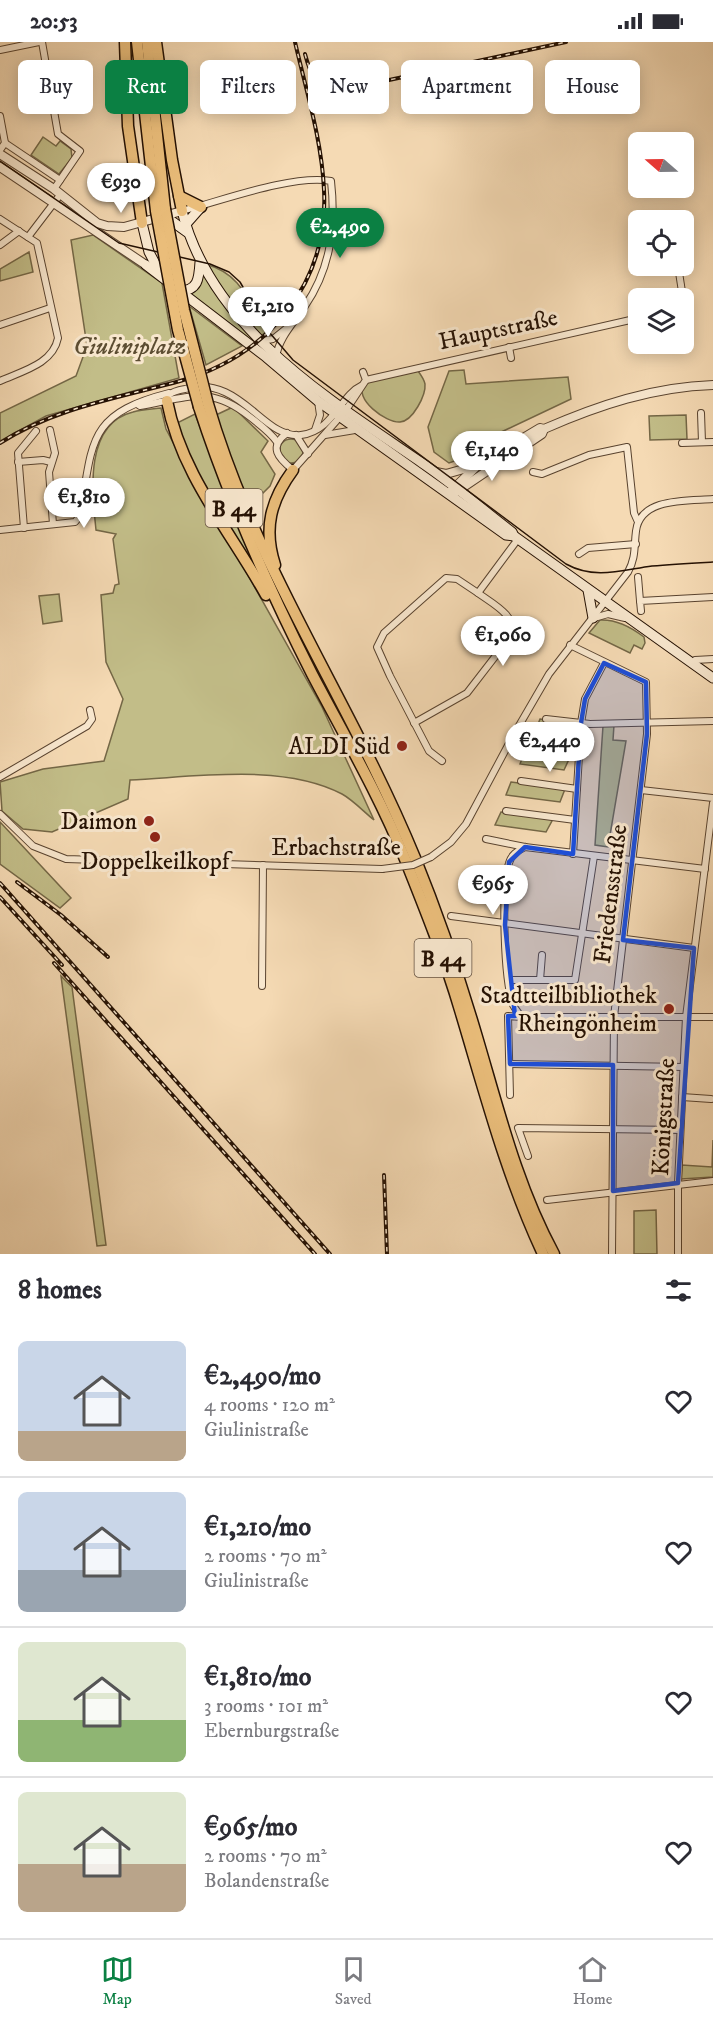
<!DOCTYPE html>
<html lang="en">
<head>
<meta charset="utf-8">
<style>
  body { margin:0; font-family:"IM FELL DW Pica",serif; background:#f2f2f3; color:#2b2b33; height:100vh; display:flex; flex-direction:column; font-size:22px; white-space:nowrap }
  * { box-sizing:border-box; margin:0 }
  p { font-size:20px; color:#7c7c81 }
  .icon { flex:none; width:33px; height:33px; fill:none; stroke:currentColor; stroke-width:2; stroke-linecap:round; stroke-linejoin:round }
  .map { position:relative; height:1212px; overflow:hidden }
  .sheet { display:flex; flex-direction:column; background:#fff; flex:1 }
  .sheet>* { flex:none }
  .guide { position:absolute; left:18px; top:18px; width:678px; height:54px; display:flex; gap:12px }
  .needle { width:39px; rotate:290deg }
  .tools { position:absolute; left:628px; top:90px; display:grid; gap:12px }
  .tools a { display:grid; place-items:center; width:66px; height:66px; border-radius:9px; background:#fff; box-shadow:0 3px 15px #0003; font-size:30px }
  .price { position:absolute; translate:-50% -51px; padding:0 14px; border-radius:21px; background:#fff; color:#222; font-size:20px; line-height:39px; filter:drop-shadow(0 2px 3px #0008) }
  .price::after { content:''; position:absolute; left:50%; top:36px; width:18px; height:14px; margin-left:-9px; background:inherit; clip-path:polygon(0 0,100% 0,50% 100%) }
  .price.active { background:#0b8043; color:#fff }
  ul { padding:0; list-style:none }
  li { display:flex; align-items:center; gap:18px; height:150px; padding:0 18px }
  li+li { border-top:2px solid #e1e1e2 }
  li span { display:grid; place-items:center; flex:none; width:168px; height:120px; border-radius:9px; color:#555 }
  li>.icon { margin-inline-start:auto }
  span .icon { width:72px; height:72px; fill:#fffc; stroke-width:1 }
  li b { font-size:26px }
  h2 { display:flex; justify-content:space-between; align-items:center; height:72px; padding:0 18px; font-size:26px }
  .tag { padding:0 21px; border-radius:9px; background:#fff; box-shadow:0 3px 15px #0003; font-size:21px; line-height:54px }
  .tag.active { background:#0b8043; color:#fff }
  .status { display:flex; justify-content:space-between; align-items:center; height:42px; padding:0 30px; background:#fff; direction:ltr }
  .status svg { height:16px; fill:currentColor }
  .tabs { display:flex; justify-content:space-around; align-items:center; height:84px; border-top:2px solid #e1e1e2; background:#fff; font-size:16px; color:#7c7c81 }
  .tabs a { display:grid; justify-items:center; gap:3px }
  .tabs .active { color:#0b8043 }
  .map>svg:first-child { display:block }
  .green { fill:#c2bd88; stroke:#746746; stroke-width:1.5 }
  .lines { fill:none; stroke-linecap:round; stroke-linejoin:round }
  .minor-casing { stroke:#59432f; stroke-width:8 }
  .tertiary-casing { stroke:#59432f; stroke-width:10 }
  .secondary-casing { stroke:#251103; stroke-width:11 }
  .trunk-casing { stroke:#251103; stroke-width:13 }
  .minor { stroke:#f8e7ce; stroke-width:6 }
  .tertiary { stroke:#f8e7ce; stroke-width:8 }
  .secondary { stroke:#f8e7ce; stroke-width:9 }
  .trunk { stroke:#eabd7a; stroke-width:10 }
  .tram { stroke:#251103; stroke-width:1.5 }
  .rail-casing { stroke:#251103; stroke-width:4 }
  .rail { stroke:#f8e7ce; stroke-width:1.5; stroke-dasharray:4.5; stroke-linecap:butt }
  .minor-bridge-casing { stroke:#59432f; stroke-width:8; stroke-linecap:butt }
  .trunk-bridge-casing { stroke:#251103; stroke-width:13; stroke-linecap:butt }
  .minor-bridge { stroke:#f8e7ce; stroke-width:6 }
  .trunk-bridge { stroke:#eabd7a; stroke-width:10 }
  .marked { fill:#1d4ed8; fill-opacity:0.2; stroke:#1d4ed8; stroke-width:4.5; stroke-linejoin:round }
  .poi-dot { fill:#8f2418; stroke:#f8e7ce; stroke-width:2 }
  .labels { text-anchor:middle; stroke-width:6; stroke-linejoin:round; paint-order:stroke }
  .shield { fill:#f8e7ce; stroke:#645140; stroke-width:1.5 }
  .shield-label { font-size:22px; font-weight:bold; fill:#251103 }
  .street-label { font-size:24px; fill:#251103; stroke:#f8e7ce }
  .park-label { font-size:24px; font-style:italic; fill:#5c4d32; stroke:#f8e7ce }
  .poi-label { font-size:24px; fill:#251103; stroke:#f8e7ce; text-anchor:end }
</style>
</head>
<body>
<div class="status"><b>20:53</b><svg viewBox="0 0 49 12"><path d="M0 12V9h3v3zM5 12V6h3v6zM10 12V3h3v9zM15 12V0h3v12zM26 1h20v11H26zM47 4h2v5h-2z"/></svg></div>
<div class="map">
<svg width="713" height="1212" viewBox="0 0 713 1212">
  <rect width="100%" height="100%" fill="#f5dab4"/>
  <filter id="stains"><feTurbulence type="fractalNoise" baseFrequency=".00333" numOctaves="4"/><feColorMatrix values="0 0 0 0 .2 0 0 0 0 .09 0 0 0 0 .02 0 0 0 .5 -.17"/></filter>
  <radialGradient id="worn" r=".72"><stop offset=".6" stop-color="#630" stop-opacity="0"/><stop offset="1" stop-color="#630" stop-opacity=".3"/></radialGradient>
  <g class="green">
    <polygon points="43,95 56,104 60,99 71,107 72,116 59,132 31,113"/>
    <polygon points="93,193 162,241 179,336 46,374 0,399 0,371 76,334 87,304 71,198"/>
    <polygon points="29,210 33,230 0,239 0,227"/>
    <path d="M205,222C243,232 248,260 266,290L261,294L235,266Z"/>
    <polygon points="203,232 258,298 254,301 188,252"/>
    <polygon points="189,264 242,304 206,323"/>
    <polygon points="464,328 466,342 568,335 571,357 497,392 469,414 449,421 434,410 428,385 449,329"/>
    <path d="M418,329C421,333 424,337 425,342C426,353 413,379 400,380C386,381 353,357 364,341Z"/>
    <polygon points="233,365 268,399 261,410 275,432 270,444 251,463 232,423 216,373"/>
    <path d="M161,366L166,387L215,480L235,510L322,665L374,778C364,770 353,758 342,752C283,721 195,735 130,738L128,757L52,790L23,787L2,769L0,740L43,727L104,719L123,657L106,620L101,553L113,551L115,543L119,542L113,497L116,492L96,488C92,450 84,382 133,370C142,367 152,367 161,366Z"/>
    <polygon points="195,372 253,519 251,520 198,433 175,382"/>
    <polygon points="686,373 687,397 650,398 649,374"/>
    <circle cx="291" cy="409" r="12"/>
    <polygon points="59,552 62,579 43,582 39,554"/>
    <path d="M600,578C617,577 631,585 644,595L645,601L642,607L634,603L630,611L589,591Z"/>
    <polygon points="540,677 573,682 567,695 535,690"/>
    <polygon points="614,683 613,698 626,699 608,805 595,803 603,684"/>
    <polygon points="525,709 570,715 564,728 520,722"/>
    <polygon points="511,740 565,747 560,760 506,753"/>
    <polygon points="501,770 553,777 546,790 495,783"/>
    <polygon points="0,780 71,856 60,866 0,822"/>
    <polygon points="61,934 72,945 106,1203 97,1204"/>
    <polygon points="713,1098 713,1135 681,1137 682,1123 712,1125"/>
    <polygon points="656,1168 657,1212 634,1212 634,1169"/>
  </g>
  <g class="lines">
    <g class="minor-casing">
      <g id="minor">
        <polyline points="42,0 58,92 80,109 54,147"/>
        <polyline points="0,8 39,0"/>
        <polyline points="0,74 5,101 0,108"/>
        <polyline points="5,101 60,138"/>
        <path d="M182,169C221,159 293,132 331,139C336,184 331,226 305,264C294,281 279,295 276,315"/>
        <path d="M0,177L37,201L58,296C53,322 22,329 0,339"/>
        <polyline points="684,191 685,190"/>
        <polyline points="28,195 60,153"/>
        <polyline points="0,203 19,189"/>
        <polyline points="678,224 683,256"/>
        <polyline points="0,283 50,266"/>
        <polyline points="262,299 273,297 288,285"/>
        <polyline points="509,305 511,316"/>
        <polyline points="366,338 639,276"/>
        <path d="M169,353C173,349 179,348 185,347C241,332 263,398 301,393C333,389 341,353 361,344"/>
        <path d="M137,362L140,364C186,356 210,342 250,375C260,383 270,390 277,400"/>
        <polyline points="701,371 702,400"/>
        <polyline points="50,388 55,411 49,430 53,482"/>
        <polyline points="315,388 320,373 318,359"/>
        <path d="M287,391C268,405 278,416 293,428L346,368L366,338L363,330"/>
        <polyline points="296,393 308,412"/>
        <polyline points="325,393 355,388"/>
        <polyline points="682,401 713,400"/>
        <polyline points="18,420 43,418 51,420"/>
        <polyline points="533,430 542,432 589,413 627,405 634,471 638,480"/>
        <polyline points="24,486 18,411 36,389"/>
        <path d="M0,488L75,480L80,474C93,399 87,372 169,351"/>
        <polyline points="579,512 588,506 636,502"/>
        <polyline points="638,535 640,559"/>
        <polyline points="641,569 640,559 713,555"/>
        <polyline points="594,576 608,572 625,576"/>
        <polyline points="570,603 646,640 647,692 614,975 612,1212"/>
        <polyline points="692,621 695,618 713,617"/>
        <polyline points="546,677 590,682 713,679"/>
        <path d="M414,681L467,651L511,594C518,574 493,562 478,551"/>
        <polyline points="532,709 578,714"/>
        <polyline points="442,719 429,709 390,634 377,605 384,591 446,536 457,537 478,551 518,497"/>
        <polyline points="0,735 87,684 92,677 90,668"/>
        <polyline points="521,739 577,747"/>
        <polyline points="641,748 713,756"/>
        <polyline points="506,769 575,778"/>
        <polyline points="0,772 33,804 66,817 382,827"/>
        <polyline points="486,797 525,805 705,827"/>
        <polyline points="573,812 581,681 585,657 604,621"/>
        <path d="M431,815L451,800L466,782L513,694L549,632L628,530C636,516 634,504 636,489C640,455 688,459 713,457"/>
        <polyline points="451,874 694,906"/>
        <polyline points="510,938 575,938 594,814"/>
        <polyline points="540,938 542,913"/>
        <polyline points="262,944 263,823"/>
        <polyline points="521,975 713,975"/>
        <polyline points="510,1022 684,1025"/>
        <path d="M510,1053L508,974L521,975C519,971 515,967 513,963C504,936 501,849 509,821C511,813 517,809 525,805"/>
        <polyline points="682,1055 711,1057"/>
        <polyline points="528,1114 518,1086 680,1088"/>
        <polyline points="547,1158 713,1139"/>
        <polyline points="678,1212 678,1141 686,975 713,761"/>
      </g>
    </g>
    <g class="tertiary-casing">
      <g id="tertiary">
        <polyline points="0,112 54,147 97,181 107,184 124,185 182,169"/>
        <polyline points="0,125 146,223"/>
        <polyline points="436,430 446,432 478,423"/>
        <path d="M451,449L478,423L540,386L544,387C599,363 653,345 713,343"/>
        <polyline points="456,450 542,392 544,387"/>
      </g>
    </g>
    <g class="secondary-casing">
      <g id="secondary">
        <path d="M182,169C212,287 327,356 422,421C453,442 482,467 512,490L514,494L713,636"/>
        <polyline points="166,175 187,190"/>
        <polyline points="142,181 149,210 159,229"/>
        <polyline points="186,182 201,165"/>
        <polyline points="146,223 266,315 318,359 506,493 514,494"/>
        <path d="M179,249C198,249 199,237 200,220"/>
        <polyline points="588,548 593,576"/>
      </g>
    </g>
    <g class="trunk-casing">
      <g id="trunk">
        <polyline points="125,0 128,84 142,181"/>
        <polyline points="137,0 156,169"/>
        <polyline points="147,0 165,167"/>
        <polyline points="156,0 172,118 182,169"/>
        <polyline points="179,154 201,165"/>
        <path d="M167,359C181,432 230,489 266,553"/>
        <path d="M208,362C256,527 351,660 415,816C439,875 459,934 477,995C499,1069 517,1144 554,1212"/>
        <path d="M199,365C229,458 268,545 312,632C344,693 379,753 405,817C425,867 445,917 460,968C485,1051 506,1133 543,1212"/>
        <path d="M275,523C263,486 271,458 293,428"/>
      </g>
    </g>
    <use href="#minor" class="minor"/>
    <use href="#tertiary" class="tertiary"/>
    <use href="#secondary" class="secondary"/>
    <use href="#trunk" class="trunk"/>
    <path class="tram" d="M0,119L119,201L210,222L229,230L240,240L269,290L293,318L566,522C595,538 622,528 652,524C672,522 693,521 713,520"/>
    <g class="rail-casing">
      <g id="rail">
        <path d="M305,12C310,31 316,47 338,49L566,0"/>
        <path d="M0,401C55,366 117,356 180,339C268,314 329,242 324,148C322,99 306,48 295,0"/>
        <polyline points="17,840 61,873 108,915"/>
        <polyline points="0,841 330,1212"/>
        <polyline points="0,855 62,923"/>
        <polyline points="54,921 315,1212"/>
        <polyline points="384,1133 387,1212"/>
      </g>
    </g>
    <use href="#rail" class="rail"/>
    <g class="minor-bridge-casing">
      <polyline id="minor-bridge" points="382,827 413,823 431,815"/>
    </g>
    <g class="trunk-bridge-casing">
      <g id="trunk-bridge">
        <polyline points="165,167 184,268 208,362"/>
        <polyline points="156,169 178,288 199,365"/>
      </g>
    </g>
    <use href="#minor-bridge" class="minor-bridge"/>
    <use href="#trunk-bridge" class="trunk-bridge"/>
  </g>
  <path class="marked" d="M604,621L646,640L647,692L623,898L694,906L678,1141L613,1149V1023L510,1022L508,974H515L505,883L509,820L525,805L573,812L581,681L585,657Z"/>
  <g class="poi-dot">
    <circle cx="402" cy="704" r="6"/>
    <circle cx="149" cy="779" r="6"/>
    <circle cx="155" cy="795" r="6"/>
    <circle cx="669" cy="967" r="6"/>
  </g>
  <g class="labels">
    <g class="shield">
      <rect x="205.5" y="447" width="57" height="38" rx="4.5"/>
      <rect x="414.5" y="897" width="57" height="38" rx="4.5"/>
    </g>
    <g class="shield-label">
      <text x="234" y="474">B 44</text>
      <text x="443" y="924">B 44</text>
    </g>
    <g class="street-label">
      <text transform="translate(498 287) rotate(-12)" y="8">Hauptstraße</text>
      <text x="336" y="813">Erbachstraße</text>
      <text transform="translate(610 852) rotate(-83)" y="8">Friedensstraße</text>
      <text transform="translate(663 1075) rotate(-87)" y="8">Königstraße</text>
    </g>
    <g class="park-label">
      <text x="130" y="312">Giuliniplatz</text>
    </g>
    <g class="poi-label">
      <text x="390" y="712">ALDI Süd</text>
      <text x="137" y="787">Daimon</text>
      <text x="155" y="827" text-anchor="middle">Doppelkeilkopf</text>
      <text x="657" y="961">Stadtteilbibliothek<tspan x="657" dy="28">Rheingönheim</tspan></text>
    </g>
  </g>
  <rect width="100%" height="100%" filter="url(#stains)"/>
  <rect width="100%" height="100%" fill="url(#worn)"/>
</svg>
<div class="tools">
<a><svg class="needle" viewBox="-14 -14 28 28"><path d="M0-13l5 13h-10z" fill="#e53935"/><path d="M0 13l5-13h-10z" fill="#7c7c81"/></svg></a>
<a><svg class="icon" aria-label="locate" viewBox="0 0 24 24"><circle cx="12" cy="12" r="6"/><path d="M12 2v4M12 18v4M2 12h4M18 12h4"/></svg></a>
<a><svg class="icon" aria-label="layers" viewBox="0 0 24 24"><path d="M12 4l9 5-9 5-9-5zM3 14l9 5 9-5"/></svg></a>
</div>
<b class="price" style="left:121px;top:172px">€930</b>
<b class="price active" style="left:340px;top:217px">€2,490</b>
<b class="price" style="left:268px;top:296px">€1,210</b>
<b class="price" style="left:492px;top:440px">€1,140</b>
<b class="price" style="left:84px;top:487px">€1,810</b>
<b class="price" style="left:503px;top:625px">€1,060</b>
<b class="price" style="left:550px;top:731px">€2,440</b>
<b class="price" style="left:493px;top:874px">€965</b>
<div class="guide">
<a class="tag">Buy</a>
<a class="tag active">Rent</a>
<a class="tag">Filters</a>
<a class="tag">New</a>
<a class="tag">Apartment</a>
<a class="tag">House</a>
</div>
</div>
<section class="sheet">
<h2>8 homes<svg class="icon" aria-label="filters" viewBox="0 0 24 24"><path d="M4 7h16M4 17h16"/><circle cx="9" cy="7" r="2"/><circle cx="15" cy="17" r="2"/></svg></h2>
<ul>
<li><span style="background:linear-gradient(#c9d6e8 75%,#b9a48a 0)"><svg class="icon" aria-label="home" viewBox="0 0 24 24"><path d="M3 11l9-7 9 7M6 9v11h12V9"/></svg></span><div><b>€2,490/mo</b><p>4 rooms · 120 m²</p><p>Giulinistraße</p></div><svg class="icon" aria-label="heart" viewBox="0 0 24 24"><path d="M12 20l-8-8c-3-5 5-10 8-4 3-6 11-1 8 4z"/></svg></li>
<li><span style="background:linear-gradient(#c9d6e8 65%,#9aa5b1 0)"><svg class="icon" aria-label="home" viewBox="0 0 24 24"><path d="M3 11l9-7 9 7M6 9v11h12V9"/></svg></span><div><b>€1,210/mo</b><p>2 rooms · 70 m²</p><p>Giulinistraße</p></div><svg class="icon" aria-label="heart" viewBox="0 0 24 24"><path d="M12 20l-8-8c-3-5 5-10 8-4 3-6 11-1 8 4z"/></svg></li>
<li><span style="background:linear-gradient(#dfe7d0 65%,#8fb573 0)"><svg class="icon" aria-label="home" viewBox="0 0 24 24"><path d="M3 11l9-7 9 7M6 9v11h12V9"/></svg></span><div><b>€1,810/mo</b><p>3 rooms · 101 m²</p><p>Ebernburgstraße</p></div><svg class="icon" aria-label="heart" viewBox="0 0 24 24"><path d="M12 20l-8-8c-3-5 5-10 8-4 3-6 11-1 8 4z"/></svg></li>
<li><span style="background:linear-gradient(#dfe7d0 60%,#b9a48a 0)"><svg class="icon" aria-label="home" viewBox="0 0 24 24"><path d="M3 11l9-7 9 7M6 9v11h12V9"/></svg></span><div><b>€965/mo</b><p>2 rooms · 70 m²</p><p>Bolandenstraße</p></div><svg class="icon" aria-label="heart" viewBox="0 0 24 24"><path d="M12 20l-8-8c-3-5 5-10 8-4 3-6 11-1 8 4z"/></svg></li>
</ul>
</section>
<nav class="tabs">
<a class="active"><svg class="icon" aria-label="map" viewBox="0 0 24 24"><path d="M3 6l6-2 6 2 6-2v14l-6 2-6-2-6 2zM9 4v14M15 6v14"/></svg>Map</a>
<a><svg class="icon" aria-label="saved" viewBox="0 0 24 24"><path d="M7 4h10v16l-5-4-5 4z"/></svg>Saved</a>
<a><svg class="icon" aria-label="home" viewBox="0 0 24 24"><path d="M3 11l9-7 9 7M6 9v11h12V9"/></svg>Home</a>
</nav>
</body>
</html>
